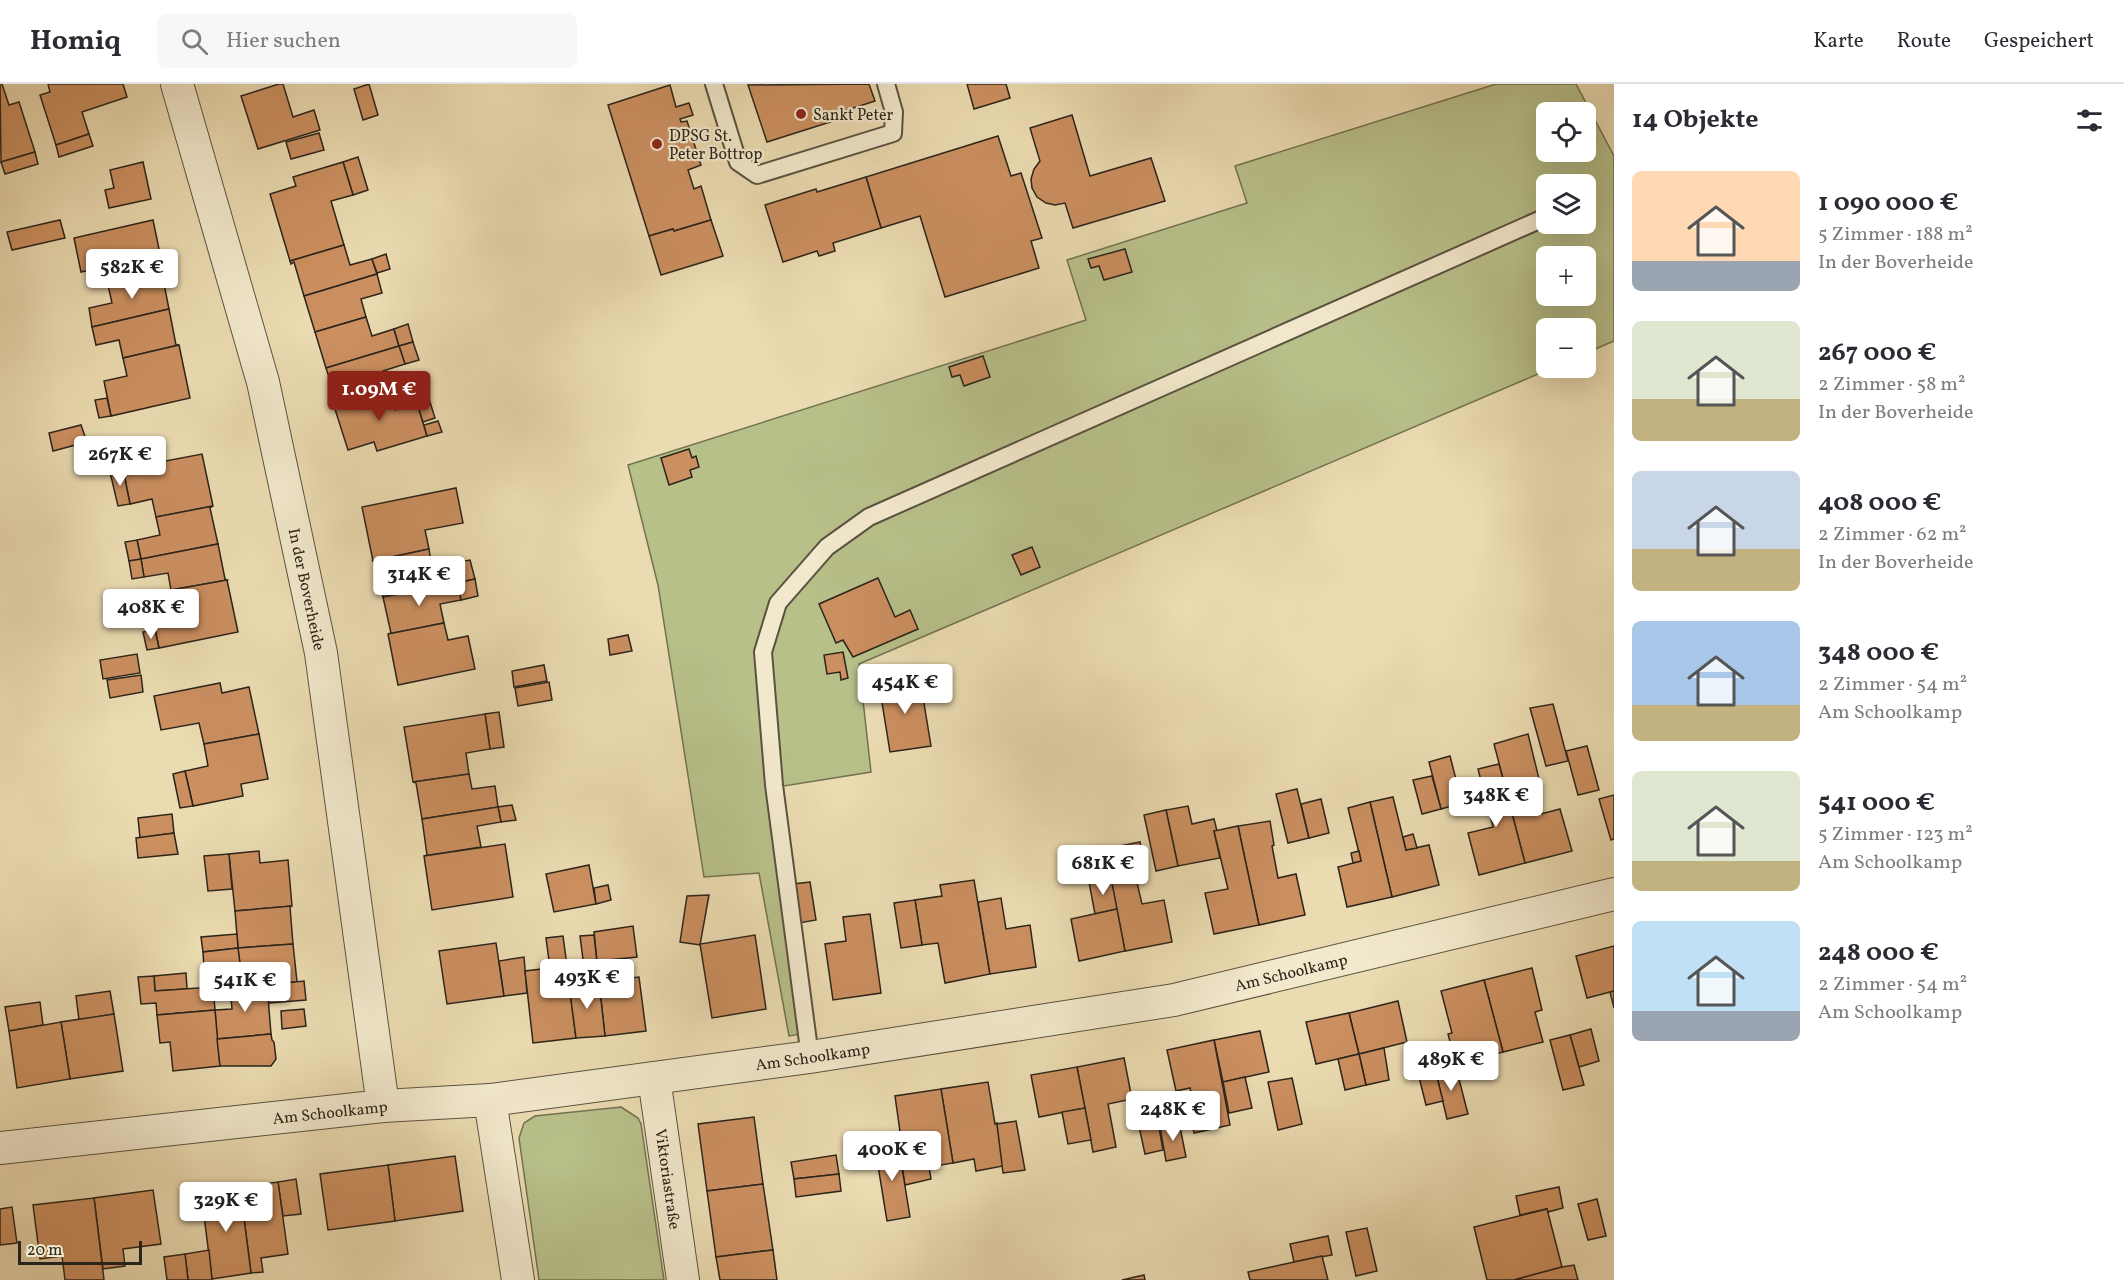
<!DOCTYPE html>
<html lang="de">
<head>
<meta charset="utf-8">
<style>
  body { margin:0; font-family:Vollkorn,serif; background:#f7f7f7; color:#2b2b33; height:100vh; display:flex; flex-direction:column; font-size:22px; white-space:nowrap }
  * { box-sizing:border-box; margin:0 }
  p { font-size:20px; color:#7c7c81 }
  .icon { flex:none; width:33px; height:33px; fill:none; stroke:currentColor; stroke-width:2; stroke-linecap:round; stroke-linejoin:round }
  .map { position:relative; flex:1; overflow:hidden }
  .drawer { display:flex; flex-direction:column; background:#fff; width:510px }
  .drawer>* { flex:none }
  .fabs { position:absolute; left:1536px; top:18px; display:grid; gap:12px }
  .fabs a { display:grid; place-items:center; width:60px; height:60px; border-radius:9px; background:#fff; box-shadow:0 6px 24px #0002; font-size:30px }
  .scale { position:absolute; left:18px; bottom:15px; width:124px; box-sizing:border-box; padding-left:6px; border:3px solid #2b241a; border-top:0; font-size:16px; line-height:21px; white-space:nowrap; color:#2b241a; -webkit-text-stroke:4px #f2e8cc; paint-order:stroke }
  .price { position:absolute; translate:-50% -51px; padding:0 14px; border-radius:6px; background:#fff; color:#222; font-size:20px; line-height:39px; filter:drop-shadow(0 2px 3px #0008) }
  .price::after { content:''; position:absolute; left:50%; top:36px; width:18px; height:14px; margin-left:-9px; background:inherit; clip-path:polygon(0 0,100% 0,50% 100%) }
  .price.current { background:#8f2418; color:#fff }
  ul { padding:0; list-style:none }
  li { display:flex; align-items:center; gap:18px; height:150px; padding:0 18px }
  li span { display:grid; place-items:center; flex:none; width:168px; height:120px; border-radius:9px; color:#555 }
  li>.icon { margin-inline-start:auto }
  span .icon { width:72px; height:72px; fill:#fffc; stroke-width:1 }
  li b { font-size:26px }
  h2 { display:flex; justify-content:space-between; align-items:center; height:72px; padding:0 18px; font-size:26px }
  header { display:flex; align-items:center; gap:36px; box-sizing:border-box; height:84px; padding:0 30px; background:#fff; border-bottom:2px solid #e1e1e2 }
  header strong { font-size:28px }
  nav { display:flex; gap:33px; margin-inline-start:auto; font-size:21px }
  .search { width:420px; height:54px; background:#f7f7f7; display:flex; align-items:center; gap:15px; box-sizing:border-box; padding:0 21px; border-radius:9px; color:#7c7c81; font-size:22px }
  main { display:flex; flex:1; min-height:0 }
  .map>svg:first-child { display:block }
  .green { fill:#b8c08a; stroke:#727252; stroke-width:1.5; fill-rule:evenodd }
  .building { fill:#cb8f60; stroke:#2b241a; stroke-width:1.5 }
  .lines { fill:none; stroke-linecap:round; stroke-linejoin:round }
  .service-casing { stroke:#5b5240; stroke-width:20 }
  .minor-casing { stroke:#5b5240; stroke-width:34 }
  .service { stroke:#f2e8cc; stroke-width:16 }
  .minor { stroke:#f2e8cc; stroke-width:32 }
  .poi-dot { fill:#8f2418; stroke:#f2e8cc; stroke-width:2 }
  .labels { text-anchor:middle; stroke-width:4.5; stroke-linejoin:round; paint-order:stroke }
  .poi-label { font-size:16px; fill:#2b241a; stroke:#f2e8cc; text-anchor:start }
  .street-label { font-size:16px; fill:#2b241a; stroke:#f2e8cc }
</style>
</head>
<body>
<header>
<strong>Homiq</strong>
<div class="search"><svg class="icon" aria-label="search" viewBox="0 0 24 24"><circle cx="10" cy="10" r="6"/><path d="M15 15l6 6"/></svg>Hier suchen</div>
<nav><a>Karte</a><a>Route</a><a>Gespeichert</a></nav>
</header>
<main>
<div class="map">
<svg width="1614" height="1196" viewBox="0 0 1614 1196">
  <rect width="100%" height="100%" fill="#ebdbb1"/>
  <filter id="stains"><feTurbulence type="fractalNoise" baseFrequency=".00333" numOctaves="4"/><feColorMatrix values="0 0 0 0 .2 0 0 0 0 .09 0 0 0 0 .02 0 0 0 .5 -.17"/></filter>
  <radialGradient id="worn" r=".72"><stop offset=".6" stop-color="#630" stop-opacity="0"/><stop offset="1" stop-color="#630" stop-opacity=".3"/></radialGradient>
  <g class="green">
    <path d="M1496,0H1576L1614,72V257L1586,269V244H1546V284H1552L859,580L871,688L777,703L814,948L789,952L759,789L704,793L658,501L628,381L1086,236L1067,176L1247,119L1235,82ZM1546,28H1586V68H1546ZM1546,100H1586V140H1546ZM1546,172H1586V212H1546Z"/>
    <polygon points="621,1023 638,1034 641,1040 664,1196 539,1196 519,1054 524,1039 535,1032"/>
  </g>
  <g class="building">
    <polygon points="0,0 2,0 9,21 19,18 35,68 1,78"/>
    <polygon points="48,0 123,0 127,13 82,28 89,50 56,61 40,11 50,8"/>
    <polygon points="279,0 283,0 293,33 314,26 320,46 258,65 241,12"/>
    <polygon points="369,0 378,31 363,36 354,5"/>
    <polygon points="869,0 875,17 844,27 846,33 767,58 748,1"/>
    <polygon points="967,0 1006,0 1010,14 974,25"/>
    <polygon points="670,1 676,23 689,19 693,31 680,35 681,38 687,37 701,81 688,86 694,105 701,102 711,136 674,147 673,145 649,152 608,21"/>
    <polygon points="1072,31 1090,92 1151,74 1165,117 1073,144 1065,119 1055,121 1046,119 1037,113 1032,104 1031,95 1034,85 1040,77 1030,44"/>
    <polygon points="319,49 324,66 291,75 286,58"/>
    <polygon points="89,50 93,62 59,73 56,61"/>
    <polygon points="998,52 1011,92 1021,89 1042,154 1031,157 1039,184 945,213 920,132 881,144 866,93"/>
    <polygon points="35,68 38,80 5,90 1,78"/>
    <polygon points="358,73 368,106 353,111 343,78"/>
    <polygon points="143,78 151,115 109,124 105,106 114,104 110,86"/>
    <polygon points="343,78 353,111 331,117 344,161 290,177 270,110 296,102 293,93"/>
    <polygon points="866,93 881,144 833,159 835,167 819,172 817,167 783,178 765,121 816,105 817,108"/>
    <polygon points="60,136 65,154 12,166 7,148"/>
    <polygon points="153,136 164,189 108,201 103,183 81,188 74,154"/>
    <polygon points="711,136 723,172 661,191 649,152 673,145 674,147"/>
    <polygon points="344,161 350,181 372,175 377,190 304,212 294,178 291,180 290,177"/>
    <polygon points="1125,165 1132,188 1104,196 1099,182 1091,184 1088,175"/>
    <polygon points="386,170 390,185 377,189 372,175"/>
    <polygon points="164,189 162,190 169,225 92,243 89,224 112,219 108,201"/>
    <polygon points="377,190 382,209 361,215 366,233 315,248 304,212"/>
    <polygon points="169,225 176,261 179,261 123,274 119,256 96,261 92,243"/>
    <polygon points="366,233 372,252 394,245 399,262 326,284 315,248"/>
    <polygon points="408,240 413,258 399,262 394,245"/>
    <polygon points="413,258 419,276 405,280 399,262"/>
    <polygon points="179,261 190,314 111,332 104,297 127,292 123,274"/>
    <polygon points="399,262 405,280 383,287 389,305 334,322 333,320 337,318 326,284"/>
    <polygon points="983,272 990,293 964,302 960,291 952,293 949,283"/>
    <polygon points="389,305 395,326 417,319 427,352 377,367 374,358 348,366 334,322"/>
    <polygon points="107,314 111,332 99,334 95,316"/>
    <polygon points="429,315 435,334 423,338 417,319"/>
    <polygon points="438,337 442,348 427,352 424,341"/>
    <polygon points="81,341 87,358 53,367 49,349"/>
    <polygon points="689,365 692,374 696,372 699,383 690,386 692,393 669,401 661,374"/>
    <polygon points="202,370 213,422 156,433 152,415 130,420 123,385"/>
    <polygon points="123,385 130,420 118,422 110,388"/>
    <polygon points="456,404 463,439 425,446 429,465 373,477 362,423"/>
    <polygon points="213,422 210,424 218,460 141,475 137,456 160,451 156,433"/>
    <polygon points="137,456 141,475 129,477 125,458"/>
    <polygon points="218,460 225,495 227,496 171,506 168,489 144,493 141,475"/>
    <polygon points="1032,463 1040,483 1021,491 1012,471"/>
    <polygon points="429,465 432,484 453,479 457,499 383,513 375,478 373,477"/>
    <polygon points="141,475 144,493 132,495 129,477"/>
    <polygon points="470,476 475,495 457,499 453,479"/>
    <polygon points="878,494 895,533 910,526 918,545 853,573 843,556 836,559 819,520"/>
    <polygon points="475,495 478,512 461,516 457,499"/>
    <polygon points="227,496 238,548 159,564 152,529 175,525 171,506"/>
    <polygon points="457,499 461,516 440,520 444,539 388,550 391,549 383,513"/>
    <polygon points="444,539 448,556 468,552 475,585 398,601 388,550"/>
    <polygon points="155,546 159,564 147,566 143,548"/>
    <polygon points="628,551 632,567 610,571 608,555"/>
    <polygon points="843,568 848,594 841,596 840,588 827,590 824,571"/>
    <polygon points="137,570 140,589 103,595 100,576"/>
    <polygon points="544,581 547,597 514,603 512,587"/>
    <polygon points="141,591 143,608 110,614 107,596"/>
    <polygon points="920,595 931,662 890,668 879,600"/>
    <polygon points="549,598 552,616 518,622 515,604"/>
    <polygon points="220,599 222,609 249,603 259,650 204,660 199,639 161,646 154,612"/>
    <polygon points="1553,620 1568,677 1546,682 1530,624"/>
    <polygon points="499,628 504,663 490,665 485,630"/>
    <polygon points="485,630 490,665 466,669 469,690 413,698 404,643"/>
    <polygon points="259,650 268,695 241,700 243,712 193,722 185,687 208,682 204,660"/>
    <polygon points="1528,650 1540,699 1530,702 1537,731 1560,725 1572,767 1525,779 1494,660"/>
    <polygon points="1587,662 1599,706 1578,711 1566,667"/>
    <polygon points="1450,672 1462,719 1441,725 1429,678"/>
    <polygon points="1499,680 1525,779 1479,791 1468,749 1493,743 1478,685"/>
    <polygon points="185,687 193,722 180,724 173,690"/>
    <polygon points="469,690 472,705 495,702 498,723 422,735 416,699 413,698"/>
    <polygon points="1432,692 1441,725 1422,730 1413,696"/>
    <polygon points="1297,705 1309,754 1288,759 1276,710"/>
    <polygon points="1614,711 1614,755 1611,756 1599,715"/>
    <polygon points="1393,713 1406,766 1429,761 1439,801 1392,813 1370,718"/>
    <polygon points="1321,715 1329,749 1309,754 1301,720"/>
    <polygon points="1370,718 1392,813 1347,823 1338,783 1361,777 1348,724"/>
    <polygon points="512,721 516,736 501,738 498,723"/>
    <polygon points="1188,722 1192,740 1214,735 1217,747 1214,747 1220,774 1178,782 1166,726"/>
    <polygon points="498,723 501,738 477,742 481,763 424,772 427,771 422,735"/>
    <polygon points="1166,726 1178,782 1156,787 1144,731"/>
    <polygon points="172,730 174,749 140,754 138,734"/>
    <polygon points="1270,737 1274,761 1272,762 1278,794 1296,790 1305,831 1259,841 1238,742"/>
    <polygon points="1238,742 1259,841 1214,850 1205,809 1228,805 1214,747"/>
    <polygon points="174,749 178,770 138,774 136,754"/>
    <polygon points="1413,750 1417,764 1406,766 1403,753"/>
    <polygon points="1140,758 1146,788 1135,790 1142,820 1164,816 1172,858 1125,867 1105,765"/>
    <polygon points="505,760 513,813 432,826 424,772"/>
    <polygon points="259,767 260,779 288,776 292,822 235,827 229,770"/>
    <polygon points="1359,767 1361,777 1353,779 1351,769"/>
    <polygon points="229,770 232,805 208,807 204,772"/>
    <polygon points="589,781 596,820 554,828 546,790"/>
    <polygon points="1111,794 1117,825 1095,830 1089,798"/>
    <polygon points="974,796 990,890 945,899 938,859 922,861 915,816 942,812 940,801"/>
    <polygon points="810,798 816,836 799,839 793,800"/>
    <polygon points="608,801 611,816 596,820 594,804"/>
    <polygon points="709,811 700,861 680,858 687,812"/>
    <polygon points="1001,814 1006,845 1030,841 1036,883 990,890 978,818"/>
    <polygon points="915,816 922,861 901,864 894,819"/>
    <polygon points="292,822 290,823 293,860 238,864 235,827"/>
    <polygon points="1117,825 1125,867 1079,877 1071,835"/>
    <polygon points="870,830 881,909 833,916 825,860 846,857 843,833"/>
    <polygon points="633,842 637,873 609,876 612,896 599,898 594,848"/>
    <polygon points="237,850 238,864 203,868 201,853"/>
    <polygon points="594,851 599,898 586,899 580,852"/>
    <polygon points="755,851 766,925 712,934 700,860"/>
    <polygon points="563,852 567,882 550,884 546,854"/>
    <polygon points="496,859 504,912 447,920 439,867"/>
    <polygon points="293,860 297,898 242,903 238,864"/>
    <polygon points="1614,862 1614,907 1587,914 1576,872"/>
    <polygon points="238,864 240,879 204,883 203,868"/>
    <polygon points="524,873 527,909 504,912 499,877"/>
    <polygon points="567,882 576,954 533,959 525,887"/>
    <polygon points="1532,884 1542,926 1535,928 1543,958 1503,968 1484,896"/>
    <polygon points="186,889 187,905 155,907 154,892"/>
    <polygon points="154,892 155,907 213,903 215,926 157,931 156,919 141,920 138,893"/>
    <polygon points="639,893 646,947 605,952 599,898"/>
    <polygon points="1484,896 1503,968 1492,971 1495,983 1459,991 1448,950 1452,949 1441,907"/>
    <polygon points="304,897 306,916 269,919 267,901"/>
    <polygon points="599,898 605,952 576,954 569,901"/>
    <polygon points="267,900 271,950 217,955 215,926 232,925 230,902"/>
    <polygon points="110,907 114,930 79,936 76,912"/>
    <polygon points="1614,907 1614,924 1610,908"/>
    <polygon points="1398,917 1407,958 1359,970 1349,929"/>
    <polygon points="40,918 43,941 9,947 5,923"/>
    <polygon points="304,925 306,942 282,945 281,927"/>
    <polygon points="215,926 220,982 173,987 170,958 160,959 157,931"/>
    <polygon points="1349,929 1359,970 1316,980 1306,938"/>
    <polygon points="114,930 123,987 70,995 61,938"/>
    <polygon points="61,938 70,995 17,1004 9,947"/>
    <polygon points="1591,945 1599,977 1579,983 1570,951"/>
    <polygon points="1260,947 1269,988 1223,998 1214,956"/>
    <polygon points="271,950 272,956 274,958 276,975 271,982 220,982 217,955"/>
    <polygon points="1570,951 1584,1001 1563,1006 1550,956"/>
    <polygon points="1214,956 1230,1041 1194,1049 1188,1015 1192,1014 1190,1004 1176,1007 1167,966"/>
    <polygon points="1384,964 1389,996 1366,1001 1359,970"/>
    <polygon points="1359,970 1366,1001 1345,1006 1338,975"/>
    <polygon points="1124,974 1132,1015 1108,1020 1116,1063 1093,1068 1077,983"/>
    <polygon points="1455,980 1468,1030 1447,1035 1435,985"/>
    <polygon points="1077,983 1085,1024 1039,1033 1031,991"/>
    <polygon points="1435,985 1443,1017 1426,1021 1418,989"/>
    <polygon points="1245,993 1252,1024 1229,1029 1223,998"/>
    <polygon points="1292,994 1302,1040 1278,1046 1268,998"/>
    <polygon points="988,998 995,1040 997,1039 1003,1082 976,1087 974,1075 953,1079 941,1005"/>
    <polygon points="941,1005 953,1079 929,1083 931,1095 905,1101 898,1056 901,1055 895,1012"/>
    <polygon points="1155,1021 1163,1066 1145,1070 1135,1024"/>
    <polygon points="1085,1024 1091,1056 1068,1060 1062,1028"/>
    <polygon points="754,1033 763,1100 707,1107 698,1040"/>
    <polygon points="1016,1037 1025,1086 1003,1089 997,1040"/>
    <polygon points="1179,1038 1186,1073 1166,1077 1160,1043"/>
    <polygon points="898,1059 910,1133 887,1137 875,1063"/>
    <polygon points="836,1071 839,1090 794,1095 791,1078"/>
    <polygon points="455,1072 463,1127 395,1137 388,1081"/>
    <polygon points="388,1081 395,1137 328,1146 320,1090"/>
    <polygon points="839,1090 841,1107 796,1113 794,1095"/>
    <polygon points="296,1095 301,1130 283,1132 278,1098"/>
    <polygon points="278,1098 288,1170 261,1174 263,1188 251,1189 240,1103"/>
    <polygon points="763,1100 773,1166 716,1173 707,1107"/>
    <polygon points="240,1103 251,1189 212,1195 201,1108"/>
    <polygon points="1559,1103 1563,1124 1548,1128 1547,1125 1520,1131 1516,1112"/>
    <polygon points="153,1106 161,1160 123,1165 125,1182 103,1185 94,1114"/>
    <polygon points="94,1114 104,1196 65,1196 62,1172 40,1175 33,1121"/>
    <polygon points="1597,1115 1606,1152 1588,1156 1578,1120"/>
    <polygon points="12,1123 17,1159 0,1161 0,1125"/>
    <polygon points="1547,1125 1562,1183 1514,1196 1487,1196 1474,1143"/>
    <polygon points="1367,1144 1377,1187 1356,1192 1346,1148"/>
    <polygon points="1328,1152 1332,1171 1294,1178 1290,1160"/>
    <polygon points="209,1166 212,1196 188,1196 185,1170"/>
    <polygon points="773,1166 777,1196 720,1196 716,1173"/>
    <polygon points="185,1170 188,1196 167,1196 164,1173"/>
    <polygon points="1322,1172 1328,1196 1250,1196 1248,1188"/>
    <polygon points="1574,1181 1578,1196 1514,1196 1562,1183"/>
    <polygon points="1144,1191 1145,1196 1122,1196"/>
  </g>
  <g class="lines">
    <g class="service-casing">
      <g id="service">
        <polyline points="714,0 738,78 757,91 893,49 894,28 886,0"/>
        <polyline points="810,973 774,701 763,568 778,519 827,463 869,433 1546,133"/>
      </g>
    </g>
    <g class="minor-casing">
      <g id="minor">
        <path id="s1" d="M177,0L263,298L321,569L383,1022"/>
        <path id="s2" d="M654,994L683,1196"/>
        <polyline points="490,1016 518,1196"/>
        <path id="s3" d="M0,1064L383,1022L490,1016L810,973L1174,916L1614,810"/>
      </g>
    </g>
    <use href="#service" class="service"/>
    <use href="#minor" class="minor"/>
  </g>
  <g class="poi-dot">
    <circle cx="801" cy="30" r="6"/>
    <circle cx="657" cy="60" r="6"/>
  </g>
  <g class="labels">
    <g class="poi-label">
      <text x="813" y="36">Sankt Peter</text>
      <text x="669" y="57">DPSG St.<tspan x="669" dy="18">Peter Bottrop</tspan></text>
    </g>
    <g class="street-label">
      <text dy="6" stroke="none"><textPath href="#s1" startOffset="522">In der Boverheide</textPath></text>
      <text dy="6" stroke="none"><textPath href="#s3" startOffset="1304">Am Schoolkamp</textPath></text>
      <text dy="6" stroke="none"><textPath href="#s3" startOffset="818">Am Schoolkamp</textPath></text>
      <text dy="6" stroke="none"><textPath href="#s3" startOffset="332">Am Schoolkamp</textPath></text>
      <text dy="6" stroke="none"><textPath href="#s2" startOffset="102">Viktoriastraße</textPath></text>
    </g>
  </g>
  <rect width="100%" height="100%" filter="url(#stains)"/>
  <rect width="100%" height="100%" fill="url(#worn)"/>
</svg>
<div class="fabs">
<a><svg class="icon" aria-label="locate" viewBox="0 0 24 24"><circle cx="12" cy="12" r="6"/><path d="M12 2v4M12 18v4M2 12h4M18 12h4"/></svg></a>
<a><svg class="icon" aria-label="layers" viewBox="0 0 24 24"><path d="M12 4l9 5-9 5-9-5zM3 14l9 5 9-5"/></svg></a>
<a>+</a>
<a>−</a>
</div>
<div class="scale">20 m</div>
<b class="price" style="left:132px;top:216px">582K €</b>
<b class="price current" style="left:379px;top:338px">1.09M €</b>
<b class="price" style="left:120px;top:403px">267K €</b>
<b class="price" style="left:419px;top:523px">314K €</b>
<b class="price" style="left:151px;top:556px">408K €</b>
<b class="price" style="left:905px;top:631px">454K €</b>
<b class="price" style="left:1496px;top:744px">348K €</b>
<b class="price" style="left:1103px;top:812px">681K €</b>
<b class="price" style="left:587px;top:926px">493K €</b>
<b class="price" style="left:245px;top:929px">541K €</b>
<b class="price" style="left:1451px;top:1008px">489K €</b>
<b class="price" style="left:1173px;top:1058px">248K €</b>
<b class="price" style="left:892px;top:1098px">400K €</b>
<b class="price" style="left:226px;top:1149px">329K €</b>
</div>
<section class="drawer">
<h2>14 Objekte<svg class="icon" aria-label="filters" viewBox="0 0 24 24"><path d="M4 7h16M4 17h16"/><circle cx="9" cy="7" r="2"/><circle cx="15" cy="17" r="2"/></svg></h2>
<ul>
<li><span style="background:linear-gradient(#ffd9b3 75%,#9aa5b1 0)"><svg class="icon" aria-label="home" viewBox="0 0 24 24"><path d="M3 11l9-7 9 7M6 9v11h12V9"/></svg></span><div><b>1 090 000 €</b><p>5 Zimmer · 188 m²</p><p>In der Boverheide</p></div></li>
<li><span style="background:linear-gradient(#dfe7d0 65%,#c2b280 0)"><svg class="icon" aria-label="home" viewBox="0 0 24 24"><path d="M3 11l9-7 9 7M6 9v11h12V9"/></svg></span><div><b>267 000 €</b><p>2 Zimmer · 58 m²</p><p>In der Boverheide</p></div></li>
<li><span style="background:linear-gradient(#c9d6e8 65%,#c2b280 0)"><svg class="icon" aria-label="home" viewBox="0 0 24 24"><path d="M3 11l9-7 9 7M6 9v11h12V9"/></svg></span><div><b>408 000 €</b><p>2 Zimmer · 62 m²</p><p>In der Boverheide</p></div></li>
<li><span style="background:linear-gradient(#a9c7e8 70%,#c2b280 0)"><svg class="icon" aria-label="home" viewBox="0 0 24 24"><path d="M3 11l9-7 9 7M6 9v11h12V9"/></svg></span><div><b>348 000 €</b><p>2 Zimmer · 54 m²</p><p>Am Schoolkamp</p></div></li>
<li><span style="background:linear-gradient(#dfe7d0 75%,#c2b280 0)"><svg class="icon" aria-label="home" viewBox="0 0 24 24"><path d="M3 11l9-7 9 7M6 9v11h12V9"/></svg></span><div><b>541 000 €</b><p>5 Zimmer · 123 m²</p><p>Am Schoolkamp</p></div></li>
<li><span style="background:linear-gradient(#bfe0f5 75%,#9aa5b1 0)"><svg class="icon" aria-label="home" viewBox="0 0 24 24"><path d="M3 11l9-7 9 7M6 9v11h12V9"/></svg></span><div><b>248 000 €</b><p>2 Zimmer · 54 m²</p><p>Am Schoolkamp</p></div></li>
</ul>
</section>
</main>
</body>
</html>
